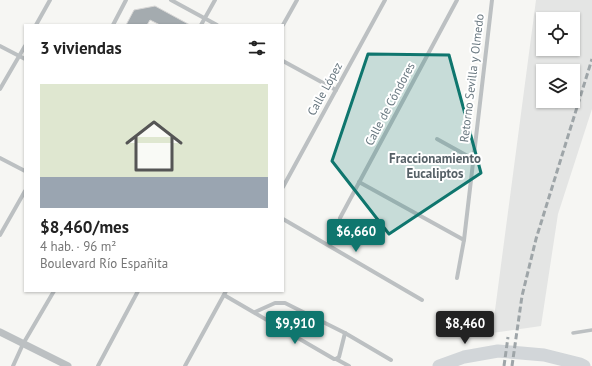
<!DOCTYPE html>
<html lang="es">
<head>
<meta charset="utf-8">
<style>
  body { margin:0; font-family:"PT Sans",sans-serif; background:#f2f2f2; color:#222; height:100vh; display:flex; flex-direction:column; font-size:15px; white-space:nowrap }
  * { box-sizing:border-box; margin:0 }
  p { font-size:13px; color:#767676 }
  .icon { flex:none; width:22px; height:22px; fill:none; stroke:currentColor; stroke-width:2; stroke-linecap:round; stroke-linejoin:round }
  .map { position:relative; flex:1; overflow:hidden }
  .details { position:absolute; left:24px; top:24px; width:260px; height:268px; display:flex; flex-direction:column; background:#fff; border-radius:0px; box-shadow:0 1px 3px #0004 }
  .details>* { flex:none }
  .buttons { position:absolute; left:536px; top:12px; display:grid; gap:8px }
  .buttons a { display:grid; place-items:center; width:44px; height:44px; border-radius:0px; background:#fff; box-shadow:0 1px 3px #0004; font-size:20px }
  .price { position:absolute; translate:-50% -34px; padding:0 9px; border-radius:4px; background:#0f766e; color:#fff; font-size:13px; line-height:26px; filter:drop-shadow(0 1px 2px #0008) }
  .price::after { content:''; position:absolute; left:50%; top:24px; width:12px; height:9px; margin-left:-6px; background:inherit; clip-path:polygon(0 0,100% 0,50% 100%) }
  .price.current { background:#222; color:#fff }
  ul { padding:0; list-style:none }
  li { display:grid; align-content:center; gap:8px; height:212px; padding:0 16px }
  li span { display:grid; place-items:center; height:124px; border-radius:0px; color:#555 }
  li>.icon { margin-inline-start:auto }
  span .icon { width:72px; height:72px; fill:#fffc; stroke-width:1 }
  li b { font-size:17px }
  h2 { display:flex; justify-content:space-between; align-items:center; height:48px; padding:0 16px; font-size:17px }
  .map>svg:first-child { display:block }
  .built { fill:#e4e5e4; fill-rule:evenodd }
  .building { fill:#a4abaf; stroke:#d8d7d6 }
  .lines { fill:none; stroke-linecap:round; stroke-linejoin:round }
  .pedestrian { stroke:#bcc0c2; stroke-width:3.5 }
  .minor { stroke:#bcc0c2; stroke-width:4 }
  .tertiary { stroke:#bcc0c2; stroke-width:7 }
  .secondary { stroke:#d2d6d9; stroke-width:13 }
  .rail { stroke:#9ea5a8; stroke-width:3; stroke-dasharray:6 3; stroke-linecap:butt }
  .marked { fill:#0f766e; fill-opacity:0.2; stroke:#0f766e; stroke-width:3; stroke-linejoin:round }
  .labels { text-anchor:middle; stroke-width:4; stroke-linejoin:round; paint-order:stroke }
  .street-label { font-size:12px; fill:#697880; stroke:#fff }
  .neighbourhood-label { font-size:13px; font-weight:bold; fill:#566167; stroke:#fff }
</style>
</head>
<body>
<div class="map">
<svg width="592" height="366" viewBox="0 0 592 366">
  <rect width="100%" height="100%" fill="#f6f6f3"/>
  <path class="built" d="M536,0H592V109L558,214L541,326L492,333ZM543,19H573V49H543ZM543,71H573V101H543Z"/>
  <polygon class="building" points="155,6 190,25 160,25 150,20 147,25 126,25 134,10"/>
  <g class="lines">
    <polyline class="pedestrian" points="573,333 592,330"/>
    <g class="minor">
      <polyline points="171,0 217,25"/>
      <polyline points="36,25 50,0"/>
      <polyline points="113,25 126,0"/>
      <polyline points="201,25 215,0"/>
      <polyline points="283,25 297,0"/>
      <polyline points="0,46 25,59"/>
      <polyline points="283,61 336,90"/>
      <polyline points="0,89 25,46"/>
      <polyline points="437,139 473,159"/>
      <polyline points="0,158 25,171"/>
      <polyline points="359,182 464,240"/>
      <polyline points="283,187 385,0"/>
      <polyline points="340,218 457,0"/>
      <polyline points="283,219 422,300"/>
      <polyline points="0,235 25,191"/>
      <polyline points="457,278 464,240 492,0"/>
      <polyline points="224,295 334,359 336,359 339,357 345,333"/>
      <polyline points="255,312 275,303 285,303 345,333 391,360"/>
      <polyline points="336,359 349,366"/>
      <polyline points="13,366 23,344 54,291"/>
      <polyline points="98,366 138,291"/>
      <polyline points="185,366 226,291"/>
    </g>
    <polyline class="tertiary" points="0,332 68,366"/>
    <polyline class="secondary" points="439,366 464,357 498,351 544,355 580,364 584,366"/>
    <g class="rail">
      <polyline points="504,366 508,337"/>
      <polyline points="512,366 522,296 536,239 592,59"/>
    </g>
  </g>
  <path class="marked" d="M368,54L449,55L481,173L389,234L332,161Z"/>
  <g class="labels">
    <g class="street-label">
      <text transform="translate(472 78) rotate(-83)" y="4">Retorno Sevilla y Olmedo</text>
      <text transform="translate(325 89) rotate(-61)" y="4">Calle López</text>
      <text transform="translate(390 104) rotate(-62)" y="4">Calle de Cóndores</text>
    </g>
    <g class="neighbourhood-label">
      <text x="435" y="163">Fraccionamiento<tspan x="435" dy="15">Eucaliptos</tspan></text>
    </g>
  </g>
</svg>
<div class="buttons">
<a><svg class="icon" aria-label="locate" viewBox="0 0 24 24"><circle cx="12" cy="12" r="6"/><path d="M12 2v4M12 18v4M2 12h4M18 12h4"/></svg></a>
<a><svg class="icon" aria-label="layers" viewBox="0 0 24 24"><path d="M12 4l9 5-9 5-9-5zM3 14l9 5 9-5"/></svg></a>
</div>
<b class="price" style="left:356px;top:253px">$6,660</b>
<b class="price" style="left:295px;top:345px">$9,910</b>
<b class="price current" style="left:465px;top:345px">$8,460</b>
<section class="details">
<h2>3 viviendas<svg class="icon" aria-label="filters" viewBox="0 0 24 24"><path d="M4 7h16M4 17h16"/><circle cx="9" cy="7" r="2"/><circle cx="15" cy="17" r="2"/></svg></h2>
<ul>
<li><span style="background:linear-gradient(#dfe7d0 75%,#9aa5b1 0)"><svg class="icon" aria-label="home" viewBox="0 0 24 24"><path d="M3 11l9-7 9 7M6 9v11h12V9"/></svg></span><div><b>$8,460/mes</b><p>4 hab. · 96 m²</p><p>Boulevard Río Españita</p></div></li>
</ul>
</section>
</div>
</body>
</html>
